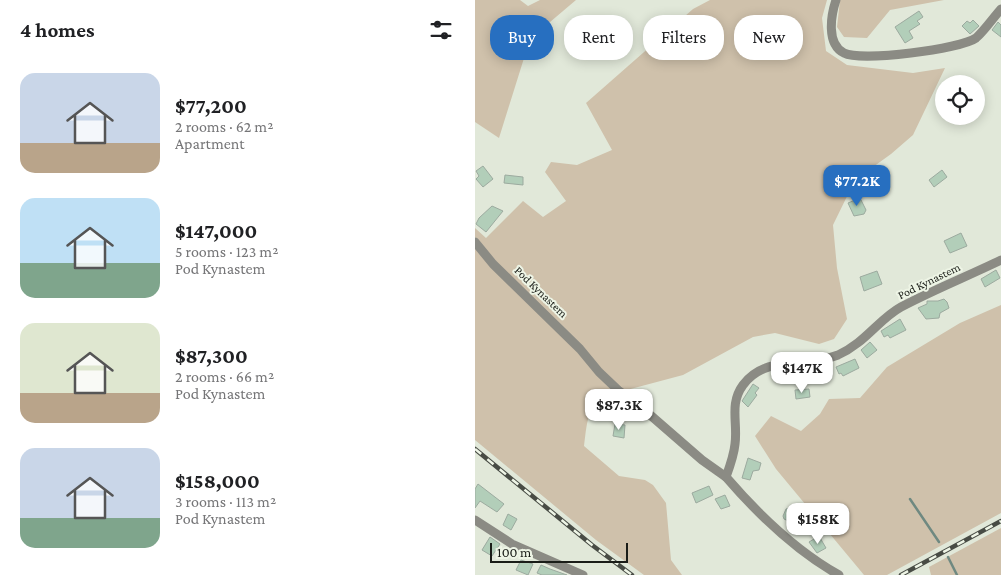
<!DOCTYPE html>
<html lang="en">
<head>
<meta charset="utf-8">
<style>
  body { margin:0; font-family:"Crimson Pro",serif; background:#f6f6f6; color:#202124; height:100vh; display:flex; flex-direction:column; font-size:19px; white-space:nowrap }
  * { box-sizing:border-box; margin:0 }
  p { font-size:16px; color:#757577 }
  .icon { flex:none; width:28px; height:28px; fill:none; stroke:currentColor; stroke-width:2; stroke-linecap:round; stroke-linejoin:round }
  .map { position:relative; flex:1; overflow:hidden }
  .panel { display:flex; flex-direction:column; background:#fff; width:475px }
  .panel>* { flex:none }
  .guide { position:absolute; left:15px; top:15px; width:435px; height:45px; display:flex; gap:10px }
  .controls { position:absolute; left:460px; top:75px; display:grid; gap:10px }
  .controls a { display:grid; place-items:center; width:50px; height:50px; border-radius:50%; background:#fff; box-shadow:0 2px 12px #0003; font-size:25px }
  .scale { position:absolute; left:15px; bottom:12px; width:138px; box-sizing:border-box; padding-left:5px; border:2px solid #1a1d18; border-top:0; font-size:14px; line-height:18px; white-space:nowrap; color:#1a1d18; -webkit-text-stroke:4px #eef5e6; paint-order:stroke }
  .price { position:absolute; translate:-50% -42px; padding:0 11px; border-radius:10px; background:#fff; color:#222; font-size:16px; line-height:32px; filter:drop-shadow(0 1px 2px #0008) }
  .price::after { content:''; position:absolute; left:50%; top:30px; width:15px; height:11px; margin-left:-8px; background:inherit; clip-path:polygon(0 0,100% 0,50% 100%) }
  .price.current { background:#276fc0; color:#fff }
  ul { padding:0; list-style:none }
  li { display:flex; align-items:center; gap:15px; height:125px; padding:0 20px }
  li span { display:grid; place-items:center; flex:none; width:140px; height:100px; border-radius:15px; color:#555 }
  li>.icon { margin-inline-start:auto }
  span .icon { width:60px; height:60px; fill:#fffc; stroke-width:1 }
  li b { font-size:21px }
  h2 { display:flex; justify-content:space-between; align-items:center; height:60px; padding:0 20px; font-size:21px }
  .tag { padding:0 18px; border-radius:20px; background:#fff; box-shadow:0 2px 12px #0003; font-size:18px; line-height:45px }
  .tag.current { background:#276fc0; color:#fff }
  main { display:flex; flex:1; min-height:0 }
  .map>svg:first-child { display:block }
  .green { fill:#cfc1ab }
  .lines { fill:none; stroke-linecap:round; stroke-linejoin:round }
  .stream { stroke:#6f8981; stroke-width:2.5 }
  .building { fill:#b2ceb9; stroke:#9caa9f }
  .street { stroke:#8b8b84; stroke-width:9 }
  .rail-casing { stroke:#484c45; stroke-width:4.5 }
  .rail { stroke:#eef5e6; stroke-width:2.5; stroke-dasharray:8; stroke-linecap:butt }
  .labels { text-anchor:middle; stroke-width:4; stroke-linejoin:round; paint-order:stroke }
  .street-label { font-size:12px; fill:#1a1d18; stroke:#eef5e6 }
</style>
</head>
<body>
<main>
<section class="panel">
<h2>4 homes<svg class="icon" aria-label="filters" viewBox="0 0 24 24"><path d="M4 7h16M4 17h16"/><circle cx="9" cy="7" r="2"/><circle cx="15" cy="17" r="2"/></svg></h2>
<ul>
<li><span style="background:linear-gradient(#c9d6e8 70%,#b9a48a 0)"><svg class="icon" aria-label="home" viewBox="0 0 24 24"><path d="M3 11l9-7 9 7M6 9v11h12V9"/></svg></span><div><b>$77,200</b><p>2 rooms · 62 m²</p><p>Apartment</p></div></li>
<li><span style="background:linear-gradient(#bfe0f5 65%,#7fa58c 0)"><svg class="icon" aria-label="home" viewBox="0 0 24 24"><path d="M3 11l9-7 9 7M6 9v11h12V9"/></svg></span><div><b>$147,000</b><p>5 rooms · 123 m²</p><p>Pod Kynastem</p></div></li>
<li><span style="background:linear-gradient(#dfe7d0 70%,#b9a48a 0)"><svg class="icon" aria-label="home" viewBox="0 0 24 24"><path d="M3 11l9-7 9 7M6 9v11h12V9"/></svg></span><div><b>$87,300</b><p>2 rooms · 66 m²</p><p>Pod Kynastem</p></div></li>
<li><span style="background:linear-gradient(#c9d6e8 70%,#7fa58c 0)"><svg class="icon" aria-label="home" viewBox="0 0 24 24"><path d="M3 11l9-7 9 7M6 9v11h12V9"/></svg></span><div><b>$158,000</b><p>3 rooms · 113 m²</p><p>Pod Kynastem</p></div></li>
</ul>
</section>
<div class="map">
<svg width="526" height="575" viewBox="0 0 526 575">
  <rect width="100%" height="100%" fill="#e1e8d9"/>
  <g class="green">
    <polygon points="0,0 45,0 53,6 65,0 101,0 55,39 24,138 0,122"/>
    <polygon points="235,0 352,0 347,18 351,51 372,65 438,73 470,68 438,135 416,154 380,180 358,225 362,268 372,319 359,339 344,344 300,333 278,337 208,375 148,391 19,260 0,237 0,228 11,238 48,201 68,217 91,201 70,172 76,162 102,165 137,150 111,103 218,9"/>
    <polygon points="365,0 469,0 415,10 392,38 369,37 362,27"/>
    <path d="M0,246L142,393C111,405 113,417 109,446L144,476L170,480L178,485L191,503L196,560L207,575H169L121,540L0,440Z"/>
    <polygon points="526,305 526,513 412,575 389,575 301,469 280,436 296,416 326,431 345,414 354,399 385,398 412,367 485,323"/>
    <polygon points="526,528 526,575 456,575 454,567"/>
  </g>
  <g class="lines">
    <g class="stream">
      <polyline points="435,499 464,542"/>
      <polyline points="473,557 482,575"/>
    </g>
  </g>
  <g class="building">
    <polygon points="444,11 448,17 442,21 445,24 434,31 438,38 430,43 420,27"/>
    <polygon points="498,20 504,26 495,34 487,26 492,21 495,23"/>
    <polygon points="523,22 526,25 526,37 517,30"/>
    <polygon points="8,166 18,179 8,187 1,179 4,176 1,171"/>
    <polygon points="467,170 472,177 459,187 454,180"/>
    <polygon points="30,175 48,177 48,185 29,183"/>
    <polygon points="385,198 391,210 389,214 379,216 373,203"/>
    <polygon points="17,206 28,211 11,232 1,224 4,218"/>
    <polygon points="486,233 492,246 475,253 469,241"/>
    <polygon points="521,270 525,278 510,287 506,279"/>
    <polygon points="402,271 407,284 389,291 385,277"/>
    <polygon points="469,299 472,302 474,308 465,313 464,318 451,319 443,308 452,304 452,301 463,301"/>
    <polygon points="425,319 431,330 415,338 413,335 409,337 406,331"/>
    <polygon points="395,342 402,350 392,358 386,350"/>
    <polygon points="380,359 384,368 368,376 366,373 364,374 361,367"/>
    <polygon points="278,384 284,388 280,393 282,395 273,407 267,401"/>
    <polygon points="334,389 335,397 321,399 320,390"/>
    <polygon points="140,424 150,425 149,438 138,436"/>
    <polygon points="273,458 286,463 284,470 278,471 275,480 267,478"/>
    <polygon points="3,484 29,504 22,512 5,501 0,508 0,489"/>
    <polygon points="234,486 238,495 221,503 217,493"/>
    <polygon points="250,495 255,506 246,509 240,499"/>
    <polygon points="314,508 323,511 318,523 309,519 308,516 311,509"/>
    <polygon points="33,514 42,519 36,530 28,525"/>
    <polygon points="344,536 351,548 342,553 334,542"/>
    <polygon points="15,537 25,544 17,556 7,550"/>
    <polygon points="46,560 58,564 53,575 41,570"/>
    <polygon points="66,565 75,569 92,575 67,575 62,573"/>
  </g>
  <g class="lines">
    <g class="street">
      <path d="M361,0C356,15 351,44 369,53C386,62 486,49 501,38C510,30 518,18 526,9"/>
      <polyline points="0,242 18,264 105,349 124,372 143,390 166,407 227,460 251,477"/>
      <polyline points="0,520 37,544 108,575"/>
      <path d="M364,575C323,552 282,513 251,477C255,466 259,455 260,444C263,423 254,404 268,385C291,354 331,368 363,355C390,343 404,319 426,307C458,290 493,276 526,260"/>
    </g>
    <g class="rail-casing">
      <g id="rail">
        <polyline points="0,449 117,545 157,575"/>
        <polyline points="426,575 526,521"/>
      </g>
    </g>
    <use href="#rail" class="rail"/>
  </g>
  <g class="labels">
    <g class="street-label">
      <text transform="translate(454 281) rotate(-26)" y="4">Pod Kynastem</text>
      <text transform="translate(66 292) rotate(44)" y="4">Pod Kynastem</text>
    </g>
  </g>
</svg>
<div class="controls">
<a><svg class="icon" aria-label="locate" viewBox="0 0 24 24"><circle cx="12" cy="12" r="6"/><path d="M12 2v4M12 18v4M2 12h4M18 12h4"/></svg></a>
</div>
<div class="scale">100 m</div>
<b class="price current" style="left:382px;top:207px">$77.2K</b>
<b class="price" style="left:327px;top:394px">$147K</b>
<b class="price" style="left:144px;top:431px">$87.3K</b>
<b class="price" style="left:343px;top:545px">$158K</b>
<div class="guide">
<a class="tag current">Buy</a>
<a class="tag">Rent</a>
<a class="tag">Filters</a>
<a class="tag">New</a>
</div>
</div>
</main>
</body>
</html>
